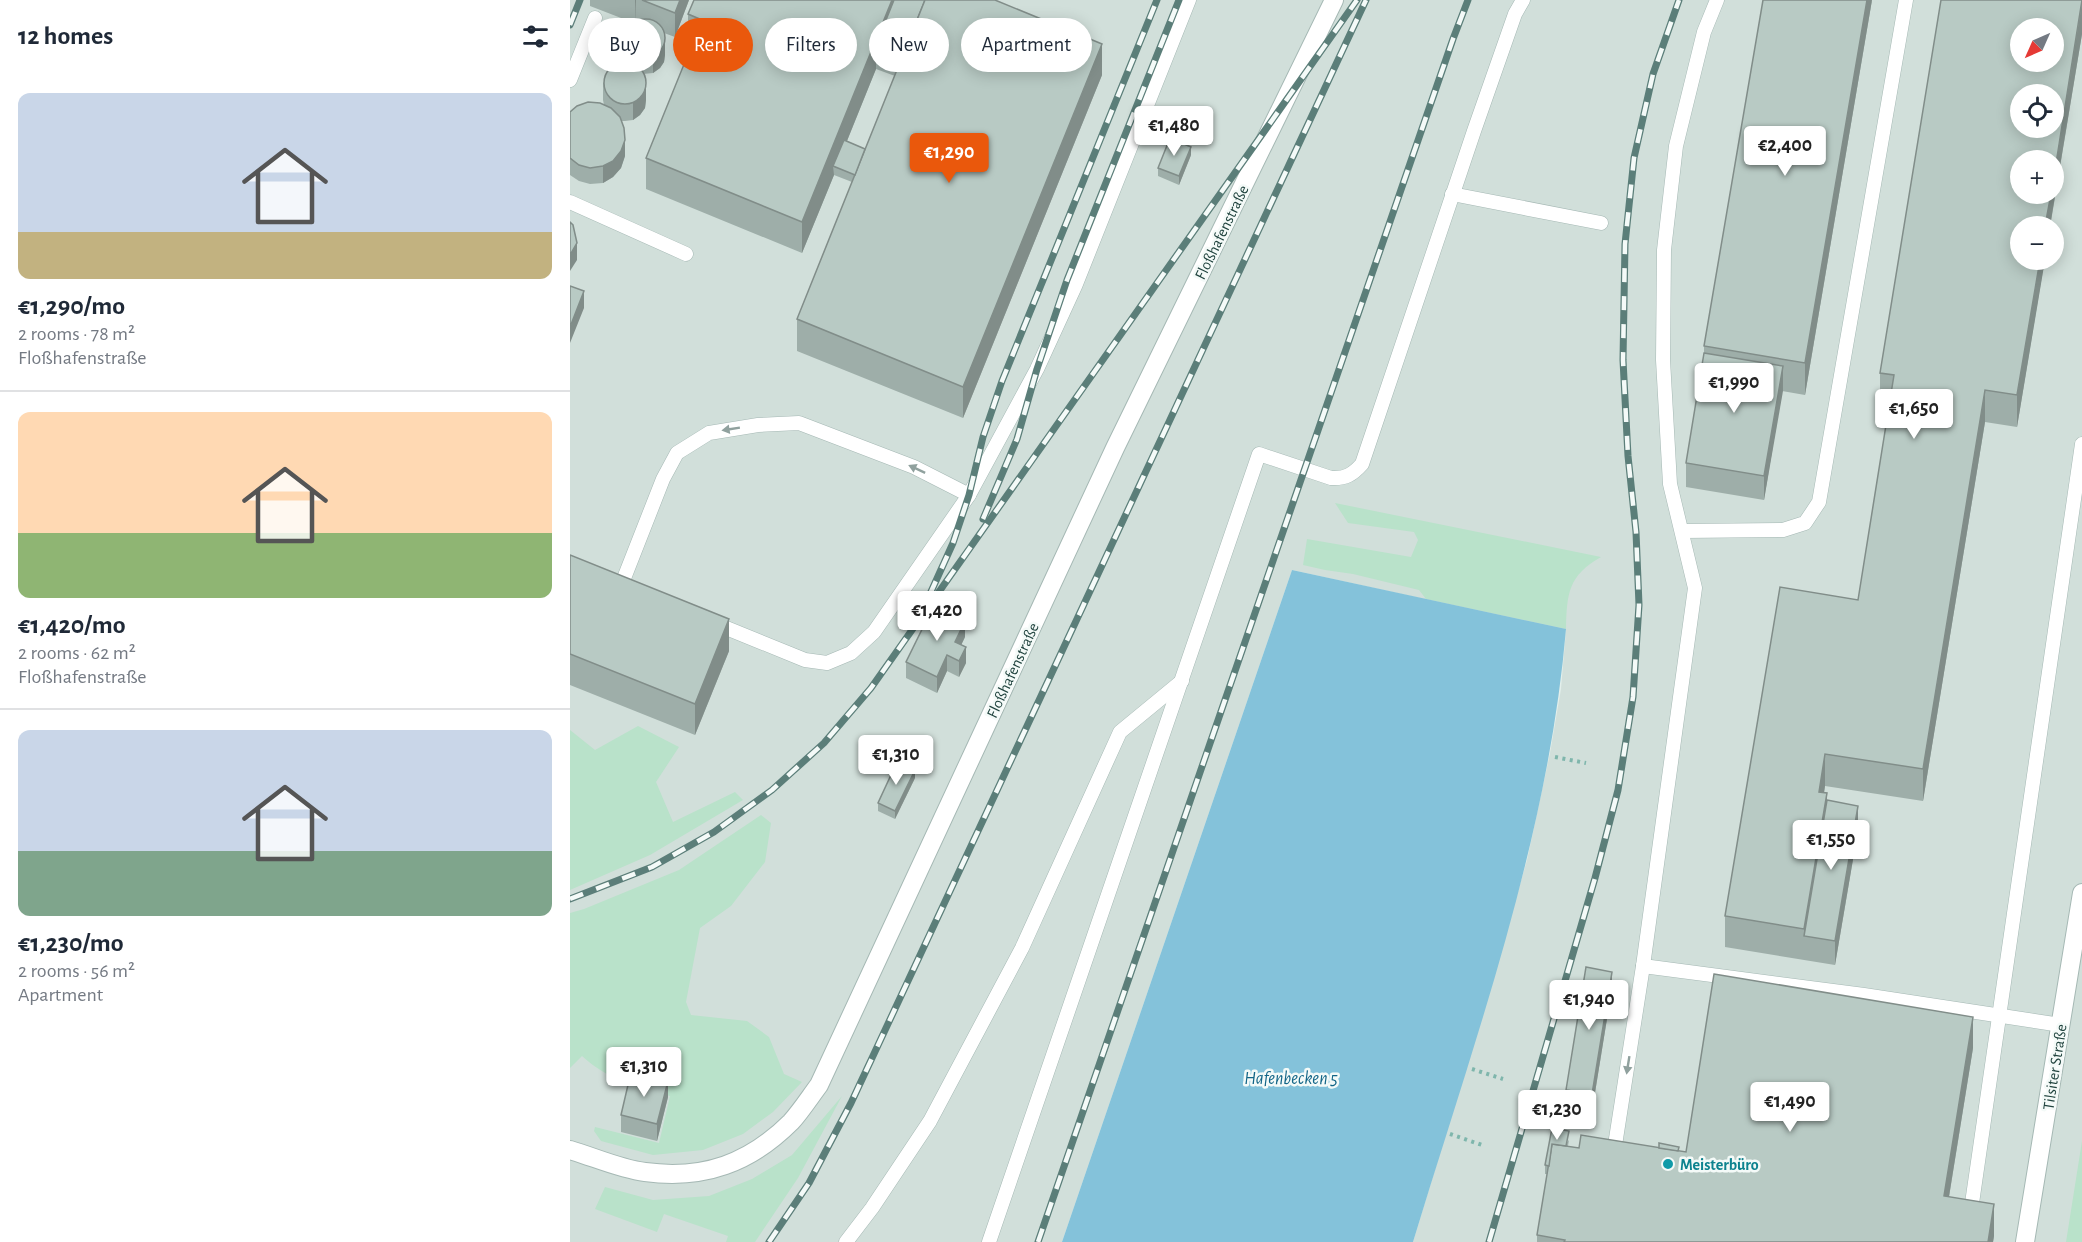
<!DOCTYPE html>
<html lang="en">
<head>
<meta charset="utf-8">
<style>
  body { margin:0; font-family:"Alegreya Sans",sans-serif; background:#f2f2f3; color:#1f2937; height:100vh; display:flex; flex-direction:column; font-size:22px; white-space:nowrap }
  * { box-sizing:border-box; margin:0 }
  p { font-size:20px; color:#747a83 }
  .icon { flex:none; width:33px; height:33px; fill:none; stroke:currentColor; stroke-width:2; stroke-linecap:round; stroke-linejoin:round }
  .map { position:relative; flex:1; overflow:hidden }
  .details { display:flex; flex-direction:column; background:#fff; width:570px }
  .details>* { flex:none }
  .banner { position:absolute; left:18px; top:18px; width:570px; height:54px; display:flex; gap:12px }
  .needle { width:39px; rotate:225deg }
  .controls { position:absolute; left:1440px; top:18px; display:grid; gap:12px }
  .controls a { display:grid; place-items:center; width:54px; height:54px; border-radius:50%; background:#fff; box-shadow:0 3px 15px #0003; font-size:30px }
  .price { position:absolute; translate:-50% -51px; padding:0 14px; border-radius:6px; background:#fff; color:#222; font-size:20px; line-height:39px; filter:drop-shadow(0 2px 3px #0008) }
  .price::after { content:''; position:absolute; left:50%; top:36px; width:18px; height:14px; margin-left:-9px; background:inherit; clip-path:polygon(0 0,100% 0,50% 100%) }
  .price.current { background:#ea580c; color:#fff }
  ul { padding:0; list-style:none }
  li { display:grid; align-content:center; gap:12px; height:318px; padding:0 18px }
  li+li { border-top:2px solid #e0e1e3 }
  li span { display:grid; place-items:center; height:186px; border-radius:12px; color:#555 }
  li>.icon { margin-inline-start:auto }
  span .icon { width:108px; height:108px; fill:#fffc; stroke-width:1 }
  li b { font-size:26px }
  h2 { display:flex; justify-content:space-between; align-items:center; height:72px; padding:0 18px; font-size:26px }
  .pill { padding:0 21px; border-radius:27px; background:#fff; box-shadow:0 3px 15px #0003; font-size:21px; line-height:54px }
  .pill.current { background:#ea580c; color:#fff }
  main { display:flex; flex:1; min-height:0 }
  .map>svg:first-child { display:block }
  .built { fill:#d1dfda; fill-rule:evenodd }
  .green { fill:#b9e2ca }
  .water { fill:#84c2da }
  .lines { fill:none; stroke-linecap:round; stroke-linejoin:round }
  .service-casing { stroke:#a5b8b4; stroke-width:15 }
  .minor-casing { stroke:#a5b8b4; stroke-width:20 }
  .path { stroke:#7fb6ac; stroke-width:4; stroke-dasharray:3 4.5; stroke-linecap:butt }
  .service { stroke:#fff; stroke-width:14 }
  .minor { stroke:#fff; stroke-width:18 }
  .rail-casing { stroke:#5b7e79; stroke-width:7 }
  .rail { stroke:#f4faf8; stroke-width:4.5; stroke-dasharray:14; stroke-linecap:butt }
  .wall { fill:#9eaea9; fill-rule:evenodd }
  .shaded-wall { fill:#818d89 }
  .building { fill:#b8cac4; stroke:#818d89; stroke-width:1.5; fill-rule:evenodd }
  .oneway { fill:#90a19e }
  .culture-dot { fill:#0f9aa8; stroke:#f4faf8; stroke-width:2 }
  .labels { text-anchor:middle; stroke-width:5; stroke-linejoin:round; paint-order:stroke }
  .street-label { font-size:16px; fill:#20433e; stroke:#f4faf8 }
  .culture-label { font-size:16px; font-weight:bold; fill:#0d838f; stroke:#f4faf8; text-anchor:start }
  .water-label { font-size:18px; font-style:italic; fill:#126587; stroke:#f4faf8 }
</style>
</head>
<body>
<main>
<section class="details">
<h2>12 homes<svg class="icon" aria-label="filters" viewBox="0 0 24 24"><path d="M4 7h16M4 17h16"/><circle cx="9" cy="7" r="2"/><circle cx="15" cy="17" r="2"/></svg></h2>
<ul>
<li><span style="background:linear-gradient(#c9d6e8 75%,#c2b280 0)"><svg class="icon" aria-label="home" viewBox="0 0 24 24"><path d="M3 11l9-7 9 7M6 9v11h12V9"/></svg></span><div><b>€1,290/mo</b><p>2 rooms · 78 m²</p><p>Floßhafenstraße</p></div></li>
<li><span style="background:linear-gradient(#ffd9b3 65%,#8fb573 0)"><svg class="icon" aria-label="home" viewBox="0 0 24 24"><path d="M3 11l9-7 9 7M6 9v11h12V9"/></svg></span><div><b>€1,420/mo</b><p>2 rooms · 62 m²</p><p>Floßhafenstraße</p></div></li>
<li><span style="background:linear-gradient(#c9d6e8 65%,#7fa58c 0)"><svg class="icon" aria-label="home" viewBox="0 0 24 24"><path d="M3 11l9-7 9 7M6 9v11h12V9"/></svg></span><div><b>€1,230/mo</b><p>2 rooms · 56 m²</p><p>Apartment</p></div></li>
</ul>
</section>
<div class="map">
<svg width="1512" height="1242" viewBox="0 0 1512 1242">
  <rect width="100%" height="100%" fill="#e3efeb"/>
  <path class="built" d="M0,0H1512V1242H843L924,975L957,860L980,753L991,689L996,630L722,570L492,1242H0ZM1450,28H1484V62H1450ZM1450,94H1484V128H1450ZM1450,160H1484V194H1450ZM1450,226H1484V260H1450Z"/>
  <g class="green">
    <path d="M765,503L1031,557C998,576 997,593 996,629L856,599L849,590L783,574L755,570L733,565L737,539L841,557L848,540L844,532L778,523Z"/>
    <polygon points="68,726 109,747 86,782 103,822 165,792 173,800 80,855 0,890 0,730 25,750"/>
    <path d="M191,815L201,823L195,862L161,906L130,928L116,1002L121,1015L177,1021L199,1037L214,1074L232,1082L203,1112L173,1134L133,1150L83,1155L31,1141L24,1131L25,1127L89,1143L100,1096C66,1087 38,1080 12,1056L0,1068V913L14,909L109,870Z"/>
    <polygon points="272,1096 228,1178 185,1242 156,1242 158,1236 94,1214 87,1232 25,1209 35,1187 83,1200 139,1196 182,1179 222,1155"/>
    <polygon points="1512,1141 1512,1242 1496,1242"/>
  </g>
  <path class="water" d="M722,570L996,629C978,840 904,1041 843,1242H492Z"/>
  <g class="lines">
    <g class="service-casing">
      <g id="service">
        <polyline points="0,80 25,18"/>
        <polyline points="882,194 1031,223"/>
        <polyline points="0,202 116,254"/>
        <polyline points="1113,531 1213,530 1235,523 1249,502 1336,0"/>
        <polyline points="51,586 93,479 107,453 139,433 188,425 229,423 344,467 399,495"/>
        <polyline points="144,623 235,660 257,663 281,653 304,632 399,495 467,369 506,284 619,0"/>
        <polyline points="1073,966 1294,995 1491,1025"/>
        <polyline points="1043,1158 1073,966 1125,588 1100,484 1093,360 1094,250 1106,146 1134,32 1147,0"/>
        <polyline points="1400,1217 1512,444"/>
        <polyline points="276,1242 302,1208 360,1121 452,948 550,732 612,681"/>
        <path d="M419,1242L689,454L761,478C776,479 783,474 792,464L904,131L945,14L953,0"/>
      </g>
    </g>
    <g class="minor-casing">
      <g id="minor">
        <path d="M0,1150C24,1157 50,1169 75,1172C134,1180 180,1163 221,1122C231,1111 240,1097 249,1085L545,448L764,0"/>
        <polyline points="1455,1242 1512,893"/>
      </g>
    </g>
    <g class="path">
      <polyline points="985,757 1016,763"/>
      <polyline points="902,1069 933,1079"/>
      <polyline points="880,1134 912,1145"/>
    </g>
    <use href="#service" class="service"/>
    <use href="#minor" class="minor"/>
    <g class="rail-casing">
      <g id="rail">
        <polyline points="0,25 10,0"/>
        <polyline points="413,519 447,439 467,369 497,280 609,0"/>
        <polyline points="360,594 383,543 399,495 413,437 432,381 587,0"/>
        <polyline points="0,899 82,867 144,832 202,790 254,743 301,688 787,0"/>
        <polyline points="199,1242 239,1183 281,1103 796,0"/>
        <polyline points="468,1242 883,39 898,0"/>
        <polyline points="919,1242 1025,878 1048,790 1063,697 1069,605 1066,532 1058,456 1053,360 1055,244 1064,158 1083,74 1109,0"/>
      </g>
    </g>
    <use href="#rail" class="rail"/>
  </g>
  <g class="wall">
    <polygon points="20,0 119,0 105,37 94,33 95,55 94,62 90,68 83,73 73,74 76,100 75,108 70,115 63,120 55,121 51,121 55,156 51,168 43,177 33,183 20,184 9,181 0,175 0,112 34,105 33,100 33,83 57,62 56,54 56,38 64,23 20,6"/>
    <polygon points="1302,0 1235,395 1212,391 1194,500 1116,487 1116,463 1134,353 1134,346"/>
    <polygon points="1512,0 1512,34 1447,427 1415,422 1353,801 1255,786 1254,793 1257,800 1288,830 1265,965 1155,947 1155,916 1288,600 1319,406 1310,404 1310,373"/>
    <path d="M118,14L532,75L393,418L227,351V319L282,182L264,175L232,253L76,189V158L121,47L118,46ZM306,69L325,76L295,149L277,141Z"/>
    <polygon points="621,155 609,185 588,176 588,168"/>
    <polygon points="0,555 159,651 125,735 0,685"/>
    <polygon points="395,637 391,645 396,663 389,677 377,671 367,693 336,678 336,662"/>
    <polygon points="345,778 325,819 308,811 308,803"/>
    <polygon points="1042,988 1022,1111 996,1106 996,1090"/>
    <polygon points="1403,1048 1379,1197 1424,1236 1423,1242 967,1242 967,1235 977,1174 975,1174 975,1165 999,1140 998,1146 1009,1148 1109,1151 1116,1152"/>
    <polygon points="98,1097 87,1141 51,1132 51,1115"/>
  </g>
  <g class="shaded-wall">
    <polygon points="65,0 66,0 65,23"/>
    <polygon points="110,0 119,0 105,37 105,13"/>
    <polygon points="322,0 334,0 306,45 306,69 266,168 263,166 264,175 232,253 232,222"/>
    <polygon points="1297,0 1302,0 1235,395 1235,363"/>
    <polygon points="1512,3 1512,34 1480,226 1475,226 1481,194 1484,194 1484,176"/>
    <polygon points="95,38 95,55 94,62 90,68 83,73 83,57"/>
    <polygon points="532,44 532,75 393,418 393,387"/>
    <polygon points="76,83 76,100 75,108 70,115 63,120 63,103"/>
    <polygon points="55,140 55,156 51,168 43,177 33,183 33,166"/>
    <polygon points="621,147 621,155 609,185 609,176"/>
    <polygon points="7,243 7,260 0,271 0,255"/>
    <polygon points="1470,260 1475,260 1447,427 1447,395"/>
    <polygon points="14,291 14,308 0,343 0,327"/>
    <polygon points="1213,366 1213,391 1194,500 1194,476"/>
    <polygon points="1415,390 1415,422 1353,801 1353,769"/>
    <polygon points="159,619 159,651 125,735 125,704"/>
    <polygon points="395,621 395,637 385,658 385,642"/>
    <polygon points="396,647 396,663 389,677 389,661"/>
    <polygon points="377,655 377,671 367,693 367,677"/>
    <polygon points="1255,754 1255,786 1249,823 1249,792"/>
    <polygon points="345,770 345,778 325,819 325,811"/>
    <polygon points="1257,793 1257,824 1234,936 1234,960 1234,929"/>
    <polygon points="1288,806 1288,830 1265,965 1265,941"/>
    <polygon points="1042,972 1042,988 1022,1111 1022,1094"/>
    <polygon points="1403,1017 1403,1048 1374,1227 1374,1196"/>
    <polygon points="98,1081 98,1097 87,1141 87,1124"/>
    <polygon points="1424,1204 1424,1236 1423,1242 1418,1242"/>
  </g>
  <g class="building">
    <polygon points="72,0 110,0 105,13"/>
    <polygon points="124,0 322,0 232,222 76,158 132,20 118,14"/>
    <polygon points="324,0 355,0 333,55 306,45"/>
    <polygon points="355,0 425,0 532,44 393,387 227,319"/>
    <polygon points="1193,0 1297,0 1235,363 1134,346"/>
    <path d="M1371,0H1512L1484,176V160H1450V194H1481L1475,226H1450V260H1470L1447,395L1415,390L1353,769L1255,754L1249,792L1257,793L1234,929L1155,916L1210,587L1288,600L1324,375L1310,373ZM1450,28H1484V62H1450ZM1450,94H1484V128H1450Z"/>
    <circle cx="76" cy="38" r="19"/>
    <circle cx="55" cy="83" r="21"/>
    <polygon points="18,102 30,103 41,108 50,117 54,128 55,140 51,151 43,161 33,166 20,168 9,165 0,158 0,112 7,106"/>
    <polygon points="600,138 621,147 609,176 588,168"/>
    <polygon points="274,140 295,149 285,175 263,166"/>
    <polygon points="0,222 3,225 7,243 0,255"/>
    <polygon points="0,286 14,291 0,327"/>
    <polygon points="1134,353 1213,366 1194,476 1116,463"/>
    <polygon points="0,555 159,619 125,704 0,654"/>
    <polygon points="364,605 395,621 385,642 396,647 389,661 377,655 367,677 336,662"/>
    <polygon points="327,762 345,770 325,811 308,803"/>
    <polygon points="1257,800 1288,806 1265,941 1234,936"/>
    <polygon points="1016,967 1042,972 1022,1094 996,1090"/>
    <polygon points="1144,974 1403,1017 1374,1196 1424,1204 1418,1242 994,1242 995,1240 967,1235 982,1144 1009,1148 1011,1135 1116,1152"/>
    <polygon points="61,1072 98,1081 87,1124 51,1115"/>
    <polygon points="982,1128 999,1131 996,1146 982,1144 979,1166 975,1165"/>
    <polygon points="1089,1143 1109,1147 1108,1151 1089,1148"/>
  </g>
  <defs><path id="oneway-solid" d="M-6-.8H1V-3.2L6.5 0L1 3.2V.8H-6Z" transform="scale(1.5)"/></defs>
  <g class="oneway">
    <use href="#oneway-solid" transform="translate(161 429) rotate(171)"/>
    <use href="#oneway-solid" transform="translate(347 469) rotate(-155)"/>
    <use href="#oneway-solid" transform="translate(1058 1065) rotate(99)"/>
  </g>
  <circle class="culture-dot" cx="1098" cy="1164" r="6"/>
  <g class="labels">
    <g class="street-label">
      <text transform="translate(651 232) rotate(-64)" y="6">Floßhafenstraße</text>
      <text transform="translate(442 670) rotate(-65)" y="6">Floßhafenstraße</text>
      <text transform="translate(1484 1067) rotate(-81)" y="6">Tilsiter Straße</text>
    </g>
    <g class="culture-label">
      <text x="1110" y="1170">Meisterbüro</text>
    </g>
    <g class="water-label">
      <text x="721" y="1084">Hafenbecken 5</text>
    </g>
  </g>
</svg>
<div class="controls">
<a><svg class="needle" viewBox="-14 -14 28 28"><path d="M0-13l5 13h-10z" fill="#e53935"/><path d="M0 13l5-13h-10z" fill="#747a83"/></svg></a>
<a><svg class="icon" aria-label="locate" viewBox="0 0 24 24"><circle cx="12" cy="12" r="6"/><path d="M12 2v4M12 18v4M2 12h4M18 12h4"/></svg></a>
<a>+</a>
<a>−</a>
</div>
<b class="price" style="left:604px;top:157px">€1,480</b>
<b class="price" style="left:1215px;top:177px">€2,400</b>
<b class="price current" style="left:379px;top:184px">€1,290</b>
<b class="price" style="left:1164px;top:414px">€1,990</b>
<b class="price" style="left:1344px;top:440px">€1,650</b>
<b class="price" style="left:367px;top:642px">€1,420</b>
<b class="price" style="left:326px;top:786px">€1,310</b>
<b class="price" style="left:1261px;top:871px">€1,550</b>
<b class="price" style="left:1019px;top:1031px">€1,940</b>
<b class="price" style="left:74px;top:1098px">€1,310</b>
<b class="price" style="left:1220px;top:1133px">€1,490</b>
<b class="price" style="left:987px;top:1141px">€1,230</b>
<div class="banner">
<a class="pill">Buy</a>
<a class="pill current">Rent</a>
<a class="pill">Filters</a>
<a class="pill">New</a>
<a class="pill">Apartment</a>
</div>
</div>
</main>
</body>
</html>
